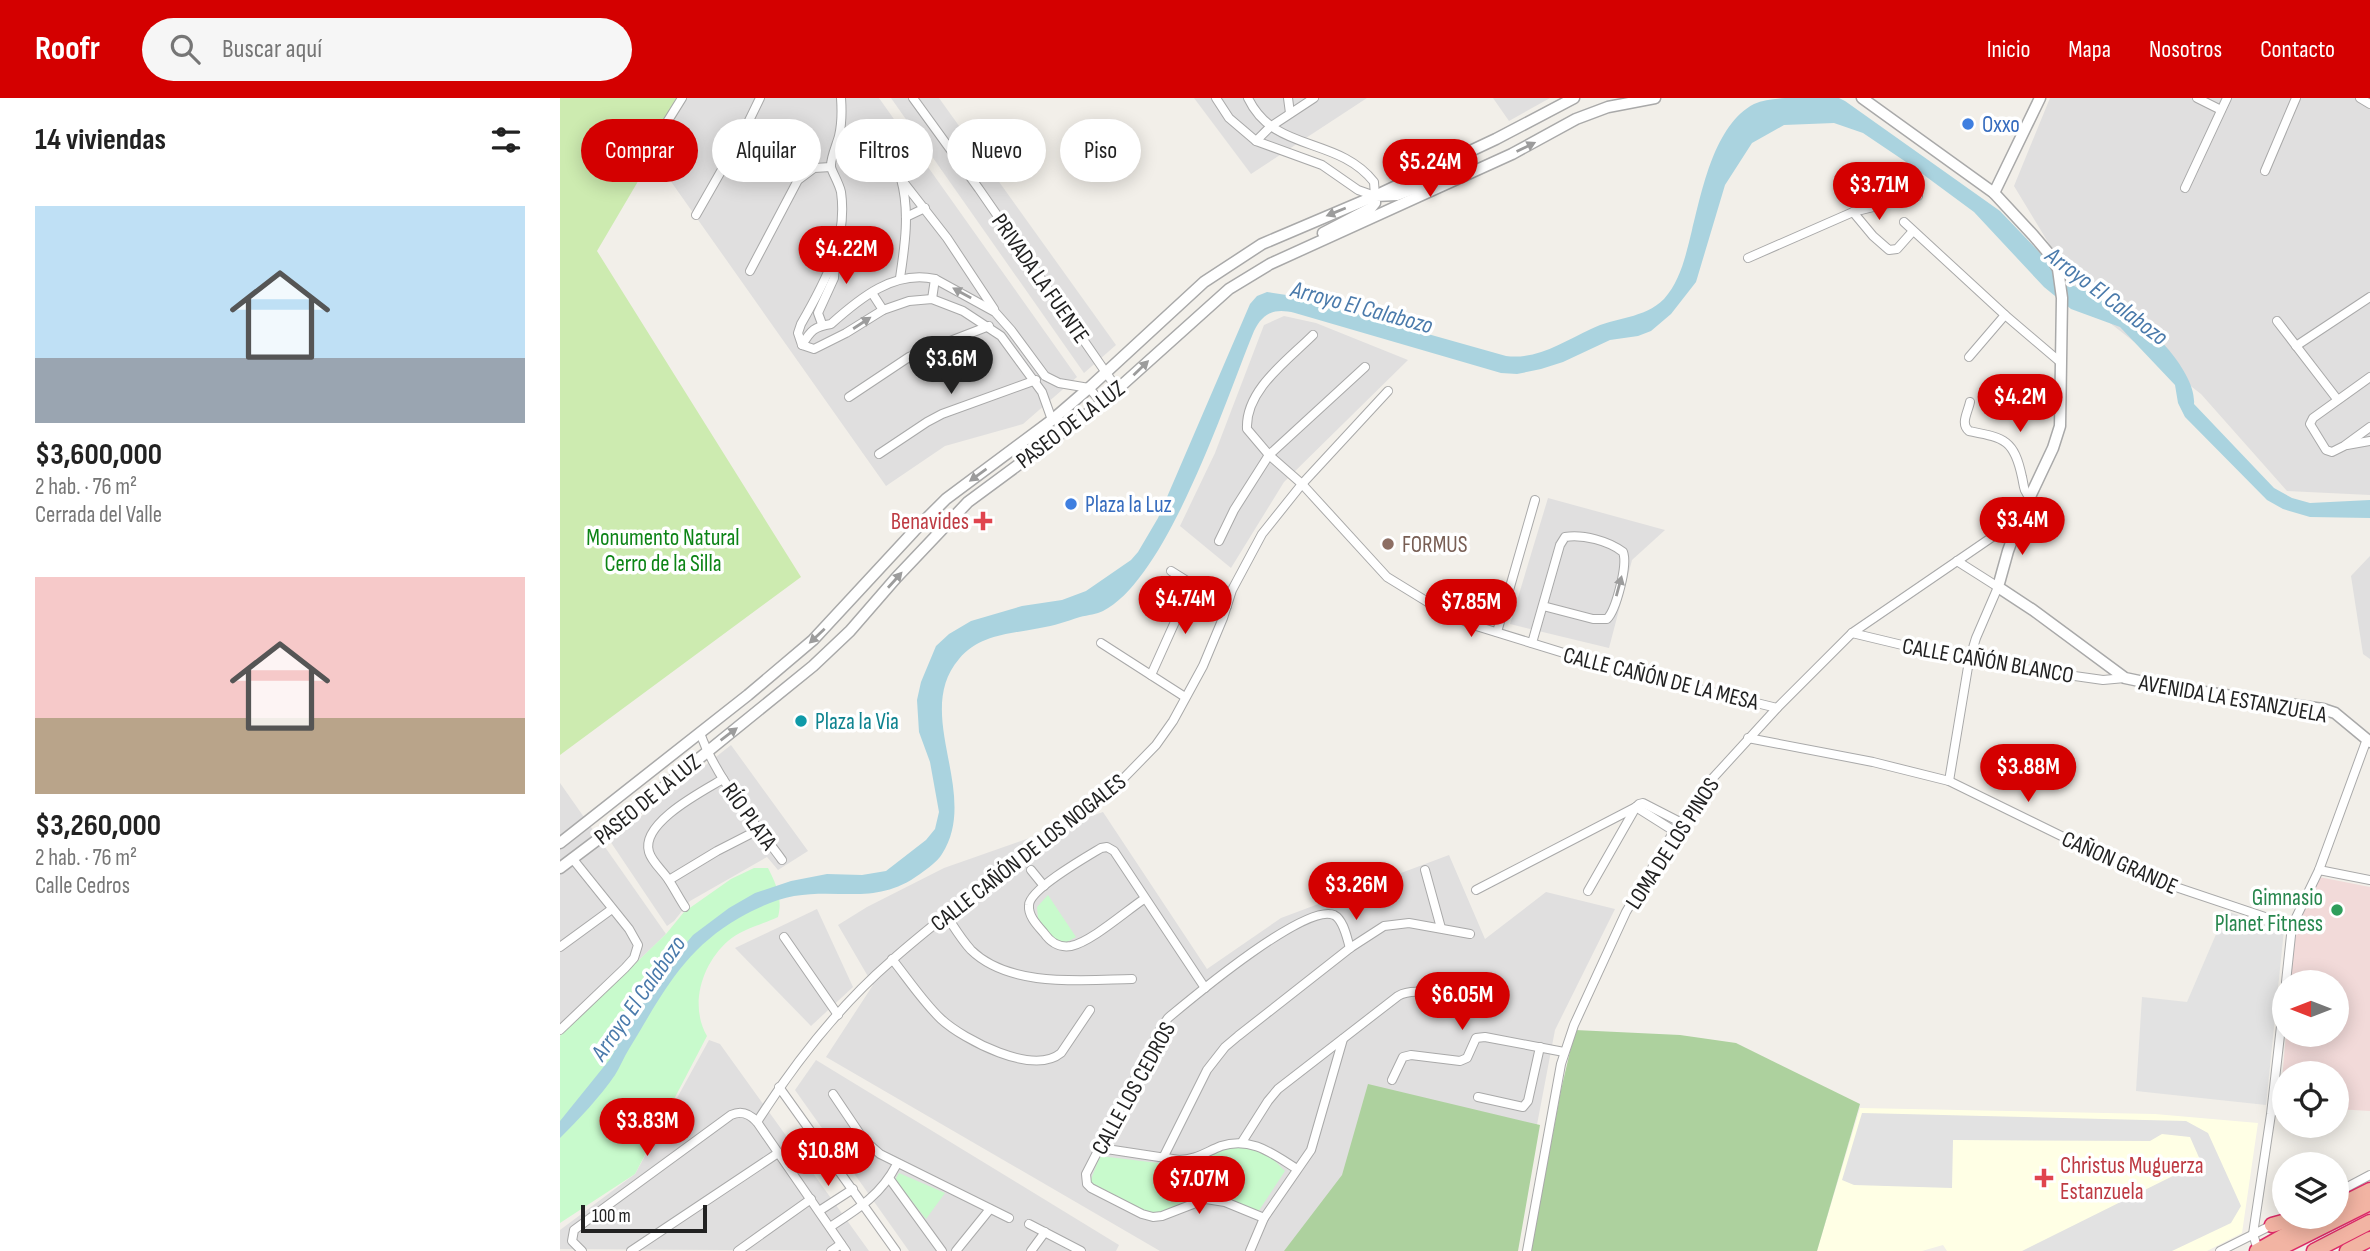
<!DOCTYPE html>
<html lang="es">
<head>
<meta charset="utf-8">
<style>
  body { margin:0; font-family:"Sofia Sans Condensed",sans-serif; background:#f6f6f6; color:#222; height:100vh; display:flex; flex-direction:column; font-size:26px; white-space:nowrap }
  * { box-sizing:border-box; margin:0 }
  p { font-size:23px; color:#767676 }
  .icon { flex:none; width:38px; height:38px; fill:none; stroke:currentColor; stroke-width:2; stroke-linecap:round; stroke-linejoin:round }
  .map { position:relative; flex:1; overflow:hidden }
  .side { display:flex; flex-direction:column; background:#fff; width:560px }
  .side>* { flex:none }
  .hud { position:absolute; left:21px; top:21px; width:665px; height:63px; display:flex; gap:14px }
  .needle { width:46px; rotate:270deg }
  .controls { position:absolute; left:1712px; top:872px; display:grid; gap:14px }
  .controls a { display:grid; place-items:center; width:77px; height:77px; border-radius:50%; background:#fff; box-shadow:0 4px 18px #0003; font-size:35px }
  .scale { position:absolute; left:21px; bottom:18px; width:126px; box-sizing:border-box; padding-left:7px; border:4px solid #222; border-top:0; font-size:19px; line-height:24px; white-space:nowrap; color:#222; -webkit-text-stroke:5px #fff; paint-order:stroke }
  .price { position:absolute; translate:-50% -60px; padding:0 16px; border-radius:24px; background:#d40000; color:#fff; font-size:23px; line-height:46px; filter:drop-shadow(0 2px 4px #0008) }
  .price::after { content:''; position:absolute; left:50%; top:42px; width:21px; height:16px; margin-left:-10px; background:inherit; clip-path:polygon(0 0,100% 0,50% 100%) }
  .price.active { background:#222; color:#fff }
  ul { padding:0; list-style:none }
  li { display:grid; align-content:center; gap:14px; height:371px; padding:0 35px }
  li span { display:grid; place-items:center; height:217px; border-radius:0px; color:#555 }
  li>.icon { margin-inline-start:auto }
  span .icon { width:126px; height:126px; fill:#fffc; stroke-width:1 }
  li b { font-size:30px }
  h2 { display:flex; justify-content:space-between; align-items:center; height:84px; padding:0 35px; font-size:30px }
  .tag { padding:0 24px; border-radius:32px; background:#fff; box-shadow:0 4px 18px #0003; font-size:24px; line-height:63px }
  .tag.active { background:#d40000; color:#fff }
  header { display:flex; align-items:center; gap:42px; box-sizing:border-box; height:98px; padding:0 35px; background:#d40000; color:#fff }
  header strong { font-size:33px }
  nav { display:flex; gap:38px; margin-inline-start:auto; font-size:24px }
  .search { width:490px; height:63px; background:#f6f6f6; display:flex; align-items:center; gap:18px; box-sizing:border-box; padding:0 24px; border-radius:38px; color:#767676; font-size:26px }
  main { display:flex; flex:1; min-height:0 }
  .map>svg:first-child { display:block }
  .residential { fill:#e0dfdf }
  .commercial { fill:#f2dad9 }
  .education { fill:#ffffe5 }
  .grass { fill:#cdebb0 }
  .forest { fill:#add19e }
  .park { fill:#c8facc }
  .parking { fill:#e2e2e2 }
  .water { fill:#aad3df }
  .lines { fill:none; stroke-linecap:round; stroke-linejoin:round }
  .minor-casing { stroke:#a9a9a9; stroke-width:10 }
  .tertiary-casing { stroke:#a9a9a9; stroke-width:13 }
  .trunk-casing { stroke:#dc2a67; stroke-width:17 }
  .minor { stroke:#fff; stroke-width:8 }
  .tertiary { stroke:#fff; stroke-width:10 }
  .trunk { stroke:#f2b4a3; stroke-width:14 }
  .oneway { fill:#9c9c9c }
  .shop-dot { fill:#3f7fe0; stroke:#fff; stroke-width:2.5 }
  .health-dot { fill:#e0444e; stroke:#fff; stroke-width:2.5 }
  .education-dot { fill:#8d6e63; stroke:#fff; stroke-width:2.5 }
  .culture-dot { fill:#0f9aa8; stroke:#fff; stroke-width:2.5 }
  .leisure-dot { fill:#2e9e5b; stroke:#fff; stroke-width:2.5 }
  .labels { text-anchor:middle; stroke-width:7; stroke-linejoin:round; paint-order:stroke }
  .shop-label { font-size:23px; fill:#366cbe; stroke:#fff; text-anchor:start }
  .street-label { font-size:23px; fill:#222; stroke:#fff }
  .health-label { font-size:23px; fill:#be3a42; stroke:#fff; text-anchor:end }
  .park-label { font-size:23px; fill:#0c8416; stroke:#fff }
  .education-label { font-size:23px; fill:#785e54; stroke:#fff; text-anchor:start }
  .culture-label { font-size:23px; fill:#0d838f; stroke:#fff; text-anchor:start }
  .leisure-label { font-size:23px; fill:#27864d; stroke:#fff; text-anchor:end }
  .water-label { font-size:24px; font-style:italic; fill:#4a7aab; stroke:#fff }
</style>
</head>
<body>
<header>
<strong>Roofr</strong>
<div class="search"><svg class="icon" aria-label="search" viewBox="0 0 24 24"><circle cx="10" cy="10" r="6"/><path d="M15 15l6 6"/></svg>Buscar aquí</div>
<nav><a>Inicio</a><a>Mapa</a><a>Nosotros</a><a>Contacto</a></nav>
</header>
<main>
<section class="side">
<h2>14 viviendas<svg class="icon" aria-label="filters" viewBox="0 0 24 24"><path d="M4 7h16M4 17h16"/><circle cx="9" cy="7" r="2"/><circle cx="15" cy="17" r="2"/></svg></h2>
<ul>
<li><span style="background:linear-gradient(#bfe0f5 70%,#9aa5b1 0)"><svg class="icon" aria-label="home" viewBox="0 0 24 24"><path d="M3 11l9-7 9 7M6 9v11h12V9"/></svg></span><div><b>$3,600,000</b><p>2 hab. · 76 m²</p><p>Cerrada del Valle</p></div></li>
<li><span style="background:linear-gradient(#f6c9c9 65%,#b9a48a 0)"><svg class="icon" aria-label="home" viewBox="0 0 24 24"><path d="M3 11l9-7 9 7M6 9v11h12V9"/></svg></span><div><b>$3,260,000</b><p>2 hab. · 76 m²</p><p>Calle Cedros</p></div></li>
</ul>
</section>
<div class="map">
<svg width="1810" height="1153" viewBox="0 0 1810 1153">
  <rect width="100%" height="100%" fill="#f2efe9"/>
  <g class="residential">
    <polygon points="52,0 319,0 517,279 463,326 385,348 326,388"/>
    <polygon points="331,0 379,0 556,247 524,275"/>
    <polygon points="634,0 807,0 691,76"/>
    <polygon points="933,0 990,0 949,23"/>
    <polygon points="1490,0 1810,0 1810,397 1727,393 1641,296 1550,225 1538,209 1514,187 1454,88"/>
    <polygon points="724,218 756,225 848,262 724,384 671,470 620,428 655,355 704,227"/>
    <polygon points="988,400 1105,432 1072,462 1049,550 950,526"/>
    <polygon points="1810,458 1810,561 1803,556 1791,478"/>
    <polygon points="171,647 248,753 218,772 207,759 130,803 114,823 107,828 50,743"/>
    <polygon points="0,685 106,836 0,938"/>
    <polygon points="543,714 647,871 721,820 889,757 925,841 986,794 1055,811 995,932 953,1153 600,1153 266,959 313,887 278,827 307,809 384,770"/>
    <polygon points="257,811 293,889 251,928 175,850"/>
    <polygon points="149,942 160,946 309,1153 0,1151 0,1132 75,1076"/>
    <polygon points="256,962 559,1147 556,1153 349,1153 235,992"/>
  </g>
  <polygon class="commercial" points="1759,779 1810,789 1810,1013 1776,1011 1776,975 1724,975 1724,1005 1720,1005 1726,936 1776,936 1776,884 1730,884 1734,835"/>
  <polygon class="education" points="1300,1010 1595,1016 1698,1025 1682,1135 1647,1153 1387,1153 1383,1147 1362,1153 1257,1153"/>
  <polygon class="grass" points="0,0 127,0 37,153 241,479 0,657"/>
  <g class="forest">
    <polygon points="1015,932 1120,937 1176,945 1300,1006 1257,1153 971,1153 1001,992"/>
    <polygon points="808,986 980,1027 958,1153 724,1153 782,1077"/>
  </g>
  <g class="park">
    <path d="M194,770H208C216,786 223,800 218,819C203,826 180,832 168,843C142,866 129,907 147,938L75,1076L0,1125V938L106,836L124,814L171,781Z"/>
    <polygon points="488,797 516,839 505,845 493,842 478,820 477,809"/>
    <polygon points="689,1049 709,1057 725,1073 698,1114 667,1100 641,1097 597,1116 583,1112 530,1084 540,1058 623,1068 669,1050"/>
    <polygon points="339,1075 385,1095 366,1121 335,1082"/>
  </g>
  <g class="parking">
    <polygon points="1666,813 1724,832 1706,1007 1576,993 1582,899 1627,904"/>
    <polygon points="1302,1015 1626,1023 1648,1035 1681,1108 1671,1125 1612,1153 1462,1153 1641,1064 1630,1039 1602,1036 1590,1043 1393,1042 1392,1090 1294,1087 1282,1082"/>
  </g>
  <path class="water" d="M1225,0H1279L1285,3L1440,113L1509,185C1524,195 1543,196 1558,206C1585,223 1637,273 1634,306L1714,390L1732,400L1750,405L1810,402V420L1750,419L1723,411L1707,402L1625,319L1618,305L1615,287L1560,229L1511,211L1484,189L1414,114L1349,66L1303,35L1274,25L1224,27L1192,45L1165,87L1136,184L1111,216L1091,233L1078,238L1050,242L1003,264L981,271L957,276L941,275L735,215C715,210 703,214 694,233C666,301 608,480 543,513C537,516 528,517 520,519C507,523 494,528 480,530C450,536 420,536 399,561C352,616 421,695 382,756C377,764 368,770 360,776C316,808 282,790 234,798C216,801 195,811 179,820C122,853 102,897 69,951C64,959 60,969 55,977C40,999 19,1021 0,1040V1023L50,961L77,913L113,861L133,837L169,810L195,795L231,783L267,776L302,777L326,773L366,742L375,731L379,714L370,664L359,634L357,602L361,584L376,548L389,536L411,523L462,508L502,502L526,493L571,462L578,454L598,420L690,206L697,198L707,194L733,198L946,258C977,262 1003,244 1031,231C1055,219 1084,221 1104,201C1121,182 1126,156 1132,132C1142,93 1154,27 1194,6C1203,2 1214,1 1225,0Z"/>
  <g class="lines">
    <g class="minor-casing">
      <g id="minor">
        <path d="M281,0C282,13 282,25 279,38C277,46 270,61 271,69C272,74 279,85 281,94C288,143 264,186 241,226L238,235L242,247L254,251L286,235L323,212L349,203L372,201L403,213L441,238L482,294L492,322"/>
        <polyline points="353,0 419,91 558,292"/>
        <path d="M656,0L669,20L696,43L762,67L798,92L815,98L814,84C778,38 714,55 688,0"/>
        <polyline points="728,0 730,15"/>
        <polyline points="1637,0 1661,12"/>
        <polyline points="1800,0 1810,6"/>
        <path d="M323,28C329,45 336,63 341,81C350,113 345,147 340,180"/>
        <polyline points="696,43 710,29 754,0"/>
        <polyline points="94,45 122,0"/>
        <polyline points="1705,73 1736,0"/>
        <polyline points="341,81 387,140 434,211"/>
        <polyline points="1625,90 1667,0"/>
        <polyline points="1293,114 1313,138 1329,152 1337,151 1353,133"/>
        <polyline points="136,117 184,33 200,0"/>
        <polyline points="346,119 365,110"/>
        <polyline points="1344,124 1445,217 1499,263"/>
        <polyline points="1188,160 1293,114 1358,98"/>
        <polyline points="190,173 238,82 254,70 271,69"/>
        <polyline points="312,195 323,212"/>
        <polyline points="372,201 375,181"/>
        <polyline points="1717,223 1777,301"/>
        <polyline points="262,226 258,215 274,180 275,164"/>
        <path d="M753,237C728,262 685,292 687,331L709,357L742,386L827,479L879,511L913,527L1020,560L1066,573L1217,610"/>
        <path d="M242,247C251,232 254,229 271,226C300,200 334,172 375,181L435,214L451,232L485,278L499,285L529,290L542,305"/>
        <polyline points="1736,248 1810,199"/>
        <polyline points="1409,259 1445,217"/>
        <polyline points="1810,279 1753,320 1750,326 1766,352 1772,354 1784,348 1810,329"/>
        <polyline points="289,299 349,259 429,228"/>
        <path d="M1410,304C1408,314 1400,326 1409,333C1444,340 1454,341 1462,379C1464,387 1463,393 1470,399"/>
        <polyline points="1787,347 1810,343"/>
        <polyline points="319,356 367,324 382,316 476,282"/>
        <polyline points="659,443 674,412 709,357 805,269"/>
        <polyline points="611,473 667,508"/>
        <polyline points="937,534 975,402"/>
        <polyline points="1292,535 1409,563 1543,582 1565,580"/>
        <polyline points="541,545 625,599"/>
        <path d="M972,545L1000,447L1005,439C1023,436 1049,443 1063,454C1068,467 1056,512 1047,521H1033L983,508"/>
        <polyline points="591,577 632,486"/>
        <path d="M140,635C157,682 193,722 222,762"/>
        <polyline points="1188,640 1313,664 1389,683 1583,778 1732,828"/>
        <polyline points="1389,683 1409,563 1416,540 1438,489 1397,463"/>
        <polyline points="1076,709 1114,733"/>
        <polyline points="471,772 484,788"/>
        <polyline points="865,772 881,830"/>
        <polyline points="1759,772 1810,782"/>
        <polyline points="109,782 157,753 200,731"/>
        <polyline points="916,792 1076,709 1079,706 1083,705 1120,724"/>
        <polyline points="1028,793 1076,709"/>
        <path d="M584,801C566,813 531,844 511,848C499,850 491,845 484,835C477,827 468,818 469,807C470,791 526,759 541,750L547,749L554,753L645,890"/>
        <path d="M125,809C119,800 114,790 108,781C102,772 92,764 89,754C80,725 143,693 163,681"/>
        <path d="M386,817C394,829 401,841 411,852C450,890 522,882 572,881"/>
        <polyline points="224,839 278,917"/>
        <polyline points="0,849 52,811"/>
        <path d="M332,861C348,881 363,904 381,921C404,942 473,978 501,955L530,912"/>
        <polyline points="1726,884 1732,828 1759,772 1807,641"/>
        <polyline points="0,932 65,870 74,860 78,847 69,831 12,760"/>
        <polyline points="832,982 843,959 851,957 900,963 907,960 916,940 925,939 1004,954"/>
        <polyline points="219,989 336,1153"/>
        <polyline points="273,996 304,1042 320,1056 449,1120"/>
        <polyline points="918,999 963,1009 968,1003 980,949"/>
        <path d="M197,1024C234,966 278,909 331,863C372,826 418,794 459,757L480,741L528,712L556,688L596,647L613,623L643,568L663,520L672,492L702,436L742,386L828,293"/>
        <path d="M682,1044L708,1003L718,991L838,898C854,889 876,897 894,900"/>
        <path d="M540,1050L619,1062C635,1062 646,1054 661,1048C691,1038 713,1056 737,1071"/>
        <polyline points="603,1060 647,972 665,949 678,938 790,850 824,828 849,825 910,836"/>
        <polyline points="329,1080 382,1153"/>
        <polyline points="1776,1095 1810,1077"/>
        <polyline points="259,1113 293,1091"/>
        <path d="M704,1120L665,1104L646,1101L602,1118L593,1119L582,1116L531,1090L527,1086L526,1076L600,932L608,920C632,900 746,804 774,817C784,822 787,841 790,850"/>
        <polyline points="469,1126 521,1153"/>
        <path d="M270,1129C298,1111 321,1097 337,1066"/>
        <polyline points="1698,1152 1693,1136 1711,1016 1724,902"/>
        <path d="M22,1153L12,1143L14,1132L171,1017C182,1012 190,1016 197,1024L286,1153"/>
        <polyline points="71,1153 218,1055"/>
        <polyline points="178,1153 251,1101"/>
        <polyline points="271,1153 281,1146"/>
        <polyline points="396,1153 430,1111"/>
        <polyline points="471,1153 485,1134"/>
        <polyline points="690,1153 704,1120 751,1052 783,941"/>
        <polyline points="967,1153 1001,966 1014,927 1066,814 1114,733 1152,681 1217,610 1292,535 1460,420"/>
        <polyline points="1660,1153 1714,1126"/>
      </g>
    </g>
    <g class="tertiary-casing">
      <g id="tertiary">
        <polyline points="1302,0 1434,95 1473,137 1490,157 1498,171 1502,200 1500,328 1493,350 1460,420 1448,453 1438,489 1473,512 1565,580 1603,588 1763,611 1775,615 1810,644"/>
        <polyline points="1434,95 1480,0"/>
        <polyline points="763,135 811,110 815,105 815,98 837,97 904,71"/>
        <polyline points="0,745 188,597 253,542 355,432 386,401 492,322 529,290 644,184 702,146 815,98 936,41 1014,0"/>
        <polyline points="0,770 57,727 253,568 290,533 336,480 408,404 542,305 669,191 710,166 952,56 1016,21 1048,9 1095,0"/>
      </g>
    </g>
    <g class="trunk-casing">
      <g id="trunk">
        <polyline points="1776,1109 1810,1092"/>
        <polyline points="1712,1127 1744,1118"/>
        <polyline points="1697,1153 1759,1118"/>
        <polyline points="1714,1153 1810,1105"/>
        <polyline points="1754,1153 1810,1124"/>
        <polyline points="1787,1153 1810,1141"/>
      </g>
    </g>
    <use href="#minor" class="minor"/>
    <use href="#tertiary" class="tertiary"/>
    <use href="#trunk" class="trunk"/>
  </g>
  <defs><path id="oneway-solid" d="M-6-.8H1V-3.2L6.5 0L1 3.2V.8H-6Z" transform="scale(1.75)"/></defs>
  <g class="oneway">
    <use href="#oneway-solid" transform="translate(966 49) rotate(-26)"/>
    <use href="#oneway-solid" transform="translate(776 114) rotate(158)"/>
    <use href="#oneway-solid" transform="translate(402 195) rotate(-151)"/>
    <use href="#oneway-solid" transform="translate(302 225) rotate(-33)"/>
    <use href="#oneway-solid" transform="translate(581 270) rotate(-44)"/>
    <use href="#oneway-solid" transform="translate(418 377) rotate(144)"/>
    <use href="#oneway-solid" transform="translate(335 482) rotate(-48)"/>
    <use href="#oneway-solid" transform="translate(1059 488) rotate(-75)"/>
    <use href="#oneway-solid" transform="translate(257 538) rotate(137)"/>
    <use href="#oneway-solid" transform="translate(169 636) rotate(-37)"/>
  </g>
  <g class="shop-dot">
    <circle cx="1408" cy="26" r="7"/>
    <circle cx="511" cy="406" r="7"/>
  </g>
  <g class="health-dot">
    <path d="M419.5 412.5h7v7h7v7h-7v7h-7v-7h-7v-7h7z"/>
    <path d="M1480.5 1069.5h7v7h7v7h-7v7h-7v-7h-7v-7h7z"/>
  </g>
  <circle class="education-dot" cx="828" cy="446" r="7"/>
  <circle class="culture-dot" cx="241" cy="623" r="7"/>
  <circle class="leisure-dot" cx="1777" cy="812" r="7"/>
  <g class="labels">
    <g class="shop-label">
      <text x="1422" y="34">Oxxo</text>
      <text x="525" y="414">Plaza la Luz</text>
    </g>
    <g class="street-label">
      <text transform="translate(481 180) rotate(55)" y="8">PRIVADA LA FUENTE</text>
      <text transform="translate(510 326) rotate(-37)" y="8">PASEO DE LA LUZ</text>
      <text transform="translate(1428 562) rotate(10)" y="8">CALLE CAÑÓN BLANCO</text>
      <text transform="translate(1101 580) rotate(14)" y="8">CALLE CAÑÓN DE LA MESA</text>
      <text transform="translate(1673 600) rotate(10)" y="8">AVENIDA LA ESTANZUELA</text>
      <text transform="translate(87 701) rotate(-39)" y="8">PASEO DE LA LUZ</text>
      <text transform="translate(190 718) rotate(54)" y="8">RÍO PLATA</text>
      <text transform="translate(1112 745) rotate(-57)" y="8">LOMA DE LOS PINOS</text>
      <text transform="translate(468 754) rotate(-38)" y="8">CALLE CAÑÓN DE LOS NOGALES</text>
      <text transform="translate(1560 764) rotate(24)" y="8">CAÑON GRANDE</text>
      <text transform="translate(573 990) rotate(-61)" y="8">CALLE LOS CEDROS</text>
    </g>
    <g class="health-label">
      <text x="409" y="431">Benavides</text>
      <text x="1500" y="1075" text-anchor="start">Christus Muguerza<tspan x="1500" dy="26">Estanzuela</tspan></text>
    </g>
    <g class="park-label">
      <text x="103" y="447">Monumento Natural<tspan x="103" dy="26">Cerro de la Silla</tspan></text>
    </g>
    <g class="education-label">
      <text x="842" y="454">FORMUS</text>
    </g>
    <g class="culture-label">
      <text x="255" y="631">Plaza la Via</text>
    </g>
    <g class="leisure-label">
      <text x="1763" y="807">Gimnasio<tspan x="1763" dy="26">Planet Fitness</tspan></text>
    </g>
    <g class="water-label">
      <text transform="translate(1547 198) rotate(37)" y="8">Arroyo El Calabozo</text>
      <text transform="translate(802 209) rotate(15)" y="8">Arroyo El Calabozo</text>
      <text transform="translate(78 900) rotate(-55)" y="8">Arroyo El Calabozo</text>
    </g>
  </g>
</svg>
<div class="controls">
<a><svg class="needle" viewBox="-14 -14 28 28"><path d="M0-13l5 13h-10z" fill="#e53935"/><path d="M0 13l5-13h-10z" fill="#767676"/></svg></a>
<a><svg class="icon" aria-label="locate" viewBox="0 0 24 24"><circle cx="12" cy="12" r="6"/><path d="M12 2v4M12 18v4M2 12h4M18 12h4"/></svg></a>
<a><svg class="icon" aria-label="layers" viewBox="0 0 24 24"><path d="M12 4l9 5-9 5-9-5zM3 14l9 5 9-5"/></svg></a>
</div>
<div class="scale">100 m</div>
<b class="price" style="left:870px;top:101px">$5.24M</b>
<b class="price" style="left:1319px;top:124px">$3.71M</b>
<b class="price" style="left:286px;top:188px">$4.22M</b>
<b class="price active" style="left:391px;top:298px">$3.6M</b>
<b class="price" style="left:1460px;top:336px">$4.2M</b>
<b class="price" style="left:1462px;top:459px">$3.4M</b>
<b class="price" style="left:625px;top:538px">$4.74M</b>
<b class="price" style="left:911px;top:541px">$7.85M</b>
<b class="price" style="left:1468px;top:706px">$3.88M</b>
<b class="price" style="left:796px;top:824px">$3.26M</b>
<b class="price" style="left:902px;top:934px">$6.05M</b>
<b class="price" style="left:87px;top:1060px">$3.83M</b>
<b class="price" style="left:268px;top:1090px">$10.8M</b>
<b class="price" style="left:639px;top:1118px">$7.07M</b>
<div class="hud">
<a class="tag active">Comprar</a>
<a class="tag">Alquilar</a>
<a class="tag">Filtros</a>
<a class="tag">Nuevo</a>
<a class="tag">Piso</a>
</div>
</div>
</main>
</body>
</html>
